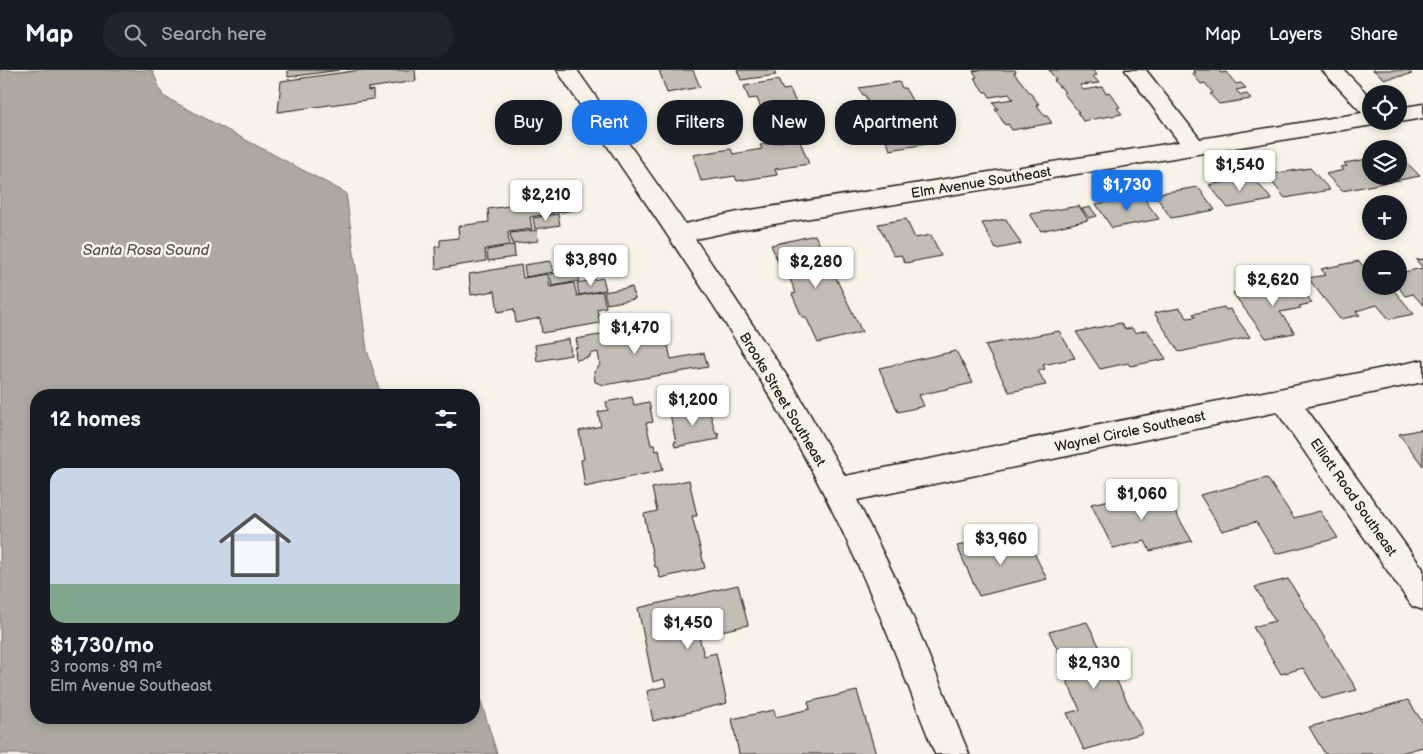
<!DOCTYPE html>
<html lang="en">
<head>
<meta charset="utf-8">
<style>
  body { margin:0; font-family:"Balsamiq Sans",sans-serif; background:#20242c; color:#f1f3f6; height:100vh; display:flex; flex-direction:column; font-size:19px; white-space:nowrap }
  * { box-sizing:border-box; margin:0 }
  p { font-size:16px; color:#9ea1a6 }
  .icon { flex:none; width:28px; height:28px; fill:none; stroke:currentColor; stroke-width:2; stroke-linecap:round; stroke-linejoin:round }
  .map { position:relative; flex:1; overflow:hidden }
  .drawer { position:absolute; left:30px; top:319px; width:450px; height:335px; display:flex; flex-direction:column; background:#171b24; border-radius:20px; box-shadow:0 2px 8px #0003 }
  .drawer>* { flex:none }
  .banner { position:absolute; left:495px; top:30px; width:475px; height:45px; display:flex; gap:10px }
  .buttons { position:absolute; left:1362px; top:15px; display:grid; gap:10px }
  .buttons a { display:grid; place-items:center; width:45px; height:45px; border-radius:50%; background:#171b24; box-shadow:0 2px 8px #0003; font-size:25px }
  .price { position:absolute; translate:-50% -42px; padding:0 11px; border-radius:5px; background:#fff; color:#222; font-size:16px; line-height:32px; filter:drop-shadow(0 1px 2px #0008) }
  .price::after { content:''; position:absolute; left:50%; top:30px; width:15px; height:11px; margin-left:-8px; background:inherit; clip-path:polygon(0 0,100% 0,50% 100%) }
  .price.on { background:#1a73e8; color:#fff }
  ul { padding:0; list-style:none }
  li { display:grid; align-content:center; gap:10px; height:265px; padding:0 20px }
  li span { display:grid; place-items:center; height:155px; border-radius:15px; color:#555 }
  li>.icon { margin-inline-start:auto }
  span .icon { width:90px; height:90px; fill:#fffc; stroke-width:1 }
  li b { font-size:21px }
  h2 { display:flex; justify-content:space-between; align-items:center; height:60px; padding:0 20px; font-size:21px }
  .tag { padding:0 18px; border-radius:20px; background:#171b24; box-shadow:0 2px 8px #0003; font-size:18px; line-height:45px }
  .tag.on { background:#1a73e8; color:#fff }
  header { display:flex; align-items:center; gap:30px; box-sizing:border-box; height:70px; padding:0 25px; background:#171b24; border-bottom:1px solid #363941 }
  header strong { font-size:24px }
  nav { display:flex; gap:28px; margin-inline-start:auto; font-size:18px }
  .search { width:350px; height:45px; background:#20242c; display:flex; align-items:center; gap:12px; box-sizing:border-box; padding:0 18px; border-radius:20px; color:#9ea1a6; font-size:19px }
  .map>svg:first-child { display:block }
  .water { fill:#aca9a2; stroke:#72716c }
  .building { fill:#c0beb5; stroke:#1c1c1c }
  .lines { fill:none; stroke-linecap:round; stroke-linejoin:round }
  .street-casing { stroke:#1c1c1c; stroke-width:3 }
  .street { fill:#f7f3e8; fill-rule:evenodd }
  .labels { text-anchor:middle; stroke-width:5; stroke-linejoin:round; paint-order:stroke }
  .street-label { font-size:14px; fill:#1c1c1c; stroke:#f7f3e8 }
  .water-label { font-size:15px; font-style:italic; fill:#565452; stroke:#f7f3e8 }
</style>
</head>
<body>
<header>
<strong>Map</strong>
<div class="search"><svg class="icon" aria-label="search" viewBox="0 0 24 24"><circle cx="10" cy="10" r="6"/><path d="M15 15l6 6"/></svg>Search here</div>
<nav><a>Map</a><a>Layers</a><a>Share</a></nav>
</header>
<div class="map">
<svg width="1423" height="684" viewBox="0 0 1423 684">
  <rect width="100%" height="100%" fill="#f7f3e8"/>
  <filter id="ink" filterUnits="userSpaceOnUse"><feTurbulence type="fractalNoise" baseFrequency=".02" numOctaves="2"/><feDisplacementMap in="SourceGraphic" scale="10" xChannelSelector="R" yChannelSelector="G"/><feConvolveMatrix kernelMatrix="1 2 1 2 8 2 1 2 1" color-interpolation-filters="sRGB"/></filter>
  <g filter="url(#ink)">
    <polygon class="water" points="0,0 152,0 163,26 346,123 367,280 381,325 36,325 36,648 474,648 474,608 497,684 0,684"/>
    <g class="building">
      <polygon points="288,0 340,0 288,7"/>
      <polygon points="361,0 415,0 416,11 368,18 368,21 373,20 373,29 278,42 281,11"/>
      <polygon points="659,0 693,0 700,17 667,23"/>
      <polygon points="737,0 773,0 776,5 741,10"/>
      <polygon points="979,0 1015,0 1016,2 1014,3 1039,34 1036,34 1045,46 1047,46 1052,53 1012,60 1008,54 1005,55 995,39 998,39 993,32 1013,29 1009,24 990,27 987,22 984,22 974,8 977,7 973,1"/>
      <polygon points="1049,0 1093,0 1097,5 1093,6 1099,13 1080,15 1083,20 1102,17 1106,23 1109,22 1120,37 1117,38 1122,44 1083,51 1077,42 1079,42 1063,23 1065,23 1061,17 1059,17 1054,10 1056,10"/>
      <polygon points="1193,0 1219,0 1221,3 1226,2 1236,14 1241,13 1246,18 1236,20 1241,25 1247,24 1251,29 1219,34 1210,24 1213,23 1205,13 1201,14 1192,3 1196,3"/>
      <polygon points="1373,0 1407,0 1412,4 1385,9"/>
      <polygon points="778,10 783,20 790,19 801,44 793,45 798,55 762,61 756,47 764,46 757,28 749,29 744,16"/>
      <polygon points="899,12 902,18 905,18 913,32 910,33 914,40 894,43 896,47 916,44 920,50 923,50 932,66 928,66 932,73 890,80 882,59 879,59 875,51 878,50 874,44 872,44 865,25 863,25 859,18"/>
      <polygon points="799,69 809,94 775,99 777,105 737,111 735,106 701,111 693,85 731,79 733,84 762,79 760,75"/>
      <polygon points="1399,85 1420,106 1342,121 1326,104 1344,100 1341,97 1347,96 1344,93 1368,89 1367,88 1371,87 1371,106 1399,106"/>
      <polygon points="1310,98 1330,120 1285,128 1266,105"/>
      <polygon points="1253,107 1272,130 1228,138 1209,115"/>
      <polygon points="1198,117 1215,140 1171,148 1154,124"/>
      <polygon points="1142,126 1159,149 1112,158 1096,134"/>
      <polygon points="579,127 581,139 556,143 555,131"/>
      <polygon points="552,130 554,143 530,147 532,159 508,162 509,175 485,179 486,191 436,199 435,177 440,176 440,170 459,168 458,156 489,152 488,139"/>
      <polygon points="1079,136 1088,150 1041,161 1030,144"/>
      <polygon points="1090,137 1097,146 1089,148 1082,139"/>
      <polygon points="558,144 560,155 535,159 533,148"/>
      <polygon points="906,149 915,168 931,165 941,186 905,193 901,185 894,186 878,154"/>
      <polygon points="1006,149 1021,174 996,179 982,153"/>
      <polygon points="537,160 538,171 512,174 510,163"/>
      <polygon points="815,165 862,262 818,273 806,247 802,247 792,224 796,223 785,198 781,199 771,175"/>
      <polygon points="514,175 515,187 488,191 487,180"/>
      <polygon points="1423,189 1423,235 1413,224 1405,226 1398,216 1399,203 1423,198 1416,190"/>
      <polygon points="550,191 553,202 526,207 524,195"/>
      <polygon points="1359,191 1364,197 1371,196 1371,216 1390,216 1414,244 1389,249 1377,235 1356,241 1360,245 1340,249 1308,208 1326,205 1321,199"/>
      <polygon points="521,195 523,208 548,204 550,217 574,213 577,226 602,221 606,237 597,239 600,253 542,263 540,248 516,253 514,239 498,242 495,221 471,225 469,204"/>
      <polygon points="577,199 579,211 552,216 550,204"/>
      <polygon points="603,208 606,220 579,225 577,213"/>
      <polygon points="1296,212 1312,233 1299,236 1301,238 1280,242 1295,263 1266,268 1233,223"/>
      <polygon points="632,217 635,229 607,234 604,222"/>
      <polygon points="1224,237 1226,240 1230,239 1250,267 1179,282 1154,243 1180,238 1187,248 1195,247 1193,244"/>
      <polygon points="1121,253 1125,259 1132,258 1135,263 1147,260 1166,289 1130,296 1128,293 1100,299 1076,262"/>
      <polygon points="663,254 671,289 704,283 708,297 604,315 595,312 594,302 600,295 598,282 590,284 590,287 576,290 575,278 578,277 576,269"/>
      <polygon points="1059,261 1075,288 1043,295 1045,299 1038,301 1046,315 1009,322 985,275"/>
      <polygon points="569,269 571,285 537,291 535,275"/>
      <polygon points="956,281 973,313 919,325 924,336 898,342 879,298"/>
      <polygon points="632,327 634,335 649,332 653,352 646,353 651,375 654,375 656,381 659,380 663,400 585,417 581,390 584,389 579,361 601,356 598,342 608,340 606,332"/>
      <polygon points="708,336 716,364 718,363 719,369 675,377 674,372 676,372 670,344"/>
      <polygon points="1423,359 1423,396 1399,364"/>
      <polygon points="1267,408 1294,448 1320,441 1338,468 1276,484 1256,452 1222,461 1200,425"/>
      <polygon points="689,410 697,446 692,446 705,498 660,508 657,497 655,497 644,444 657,441 652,418"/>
      <polygon points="1162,419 1192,471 1150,481 1145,471 1113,478 1091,434"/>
      <polygon points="981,470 986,481 1028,471 1047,509 979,526 957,476"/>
      <polygon points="1288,509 1357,620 1322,629 1303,598 1281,604 1253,557 1275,551 1255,517"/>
      <polygon points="738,515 748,555 699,566 704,586 716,583 727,633 653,651 647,621 666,616 664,609 653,612 638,538"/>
      <polygon points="1087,552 1143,663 1084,680 1067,643 1080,640 1066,609 1071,608 1049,562"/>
      <polygon points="857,621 876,684 739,684 732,649 774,640 776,647 810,639 808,632"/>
      <polygon points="1408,630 1423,653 1423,677 1397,684 1325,684 1309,657"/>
    </g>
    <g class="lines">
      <g class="street-casing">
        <g id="street">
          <path d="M557,0H577L685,154L738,142L1179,72L1125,0H1146L1200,69L1362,43L1322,0H1344L1371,28V51H1380L1379,54L738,160L695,169L793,315L845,406L1423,290V312L1305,337L1423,499V540L1412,536L1277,342L857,430L905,528L969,684H935C901,598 869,512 827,430C751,279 649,141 557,0Z"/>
          <polygon points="1423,34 1423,48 1399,52 1396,51 1399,51 1399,38"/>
        </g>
      </g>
      <use href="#street" class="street"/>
    </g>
  </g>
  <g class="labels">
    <g class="street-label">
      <text transform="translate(981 112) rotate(-9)" y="5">Elm Avenue Southeast</text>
      <text transform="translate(783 329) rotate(59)" y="5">Brooks Street Southeast</text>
      <text transform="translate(1130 361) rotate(-12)" y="5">Waynel Circle Southeast</text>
      <text transform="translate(1354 427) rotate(55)" y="5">Elliott Road Southeast</text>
    </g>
    <g class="water-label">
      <text x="146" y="185">Santa Rosa Sound</text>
    </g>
  </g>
</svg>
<div class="buttons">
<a><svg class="icon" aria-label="locate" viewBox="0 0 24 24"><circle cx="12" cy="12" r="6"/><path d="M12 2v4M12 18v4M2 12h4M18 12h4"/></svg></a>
<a><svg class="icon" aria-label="layers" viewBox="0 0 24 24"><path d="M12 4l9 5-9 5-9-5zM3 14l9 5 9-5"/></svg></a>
<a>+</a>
<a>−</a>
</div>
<b class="price" style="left:1240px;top:122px">$1,540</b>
<b class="price on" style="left:1127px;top:142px">$1,730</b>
<b class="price" style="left:546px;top:152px">$2,210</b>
<b class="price" style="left:591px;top:217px">$3,890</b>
<b class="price" style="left:816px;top:219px">$2,280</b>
<b class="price" style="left:1273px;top:237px">$2,620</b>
<b class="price" style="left:635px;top:285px">$1,470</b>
<b class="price" style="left:693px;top:357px">$1,200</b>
<b class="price" style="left:1142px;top:451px">$1,060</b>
<b class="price" style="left:1001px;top:496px">$3,960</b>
<b class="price" style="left:688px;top:580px">$1,450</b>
<b class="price" style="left:1094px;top:620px">$2,930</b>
<div class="banner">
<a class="tag">Buy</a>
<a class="tag on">Rent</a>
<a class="tag">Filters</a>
<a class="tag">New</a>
<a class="tag">Apartment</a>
</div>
<section class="drawer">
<h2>12 homes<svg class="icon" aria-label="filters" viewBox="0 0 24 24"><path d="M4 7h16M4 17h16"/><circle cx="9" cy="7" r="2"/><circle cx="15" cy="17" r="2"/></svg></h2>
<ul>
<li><span style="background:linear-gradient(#c9d6e8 75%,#7fa58c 0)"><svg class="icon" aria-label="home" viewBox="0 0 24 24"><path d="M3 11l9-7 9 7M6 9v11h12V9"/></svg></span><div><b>$1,730/mo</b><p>3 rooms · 89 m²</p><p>Elm Avenue Southeast</p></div></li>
</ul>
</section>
</div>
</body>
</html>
